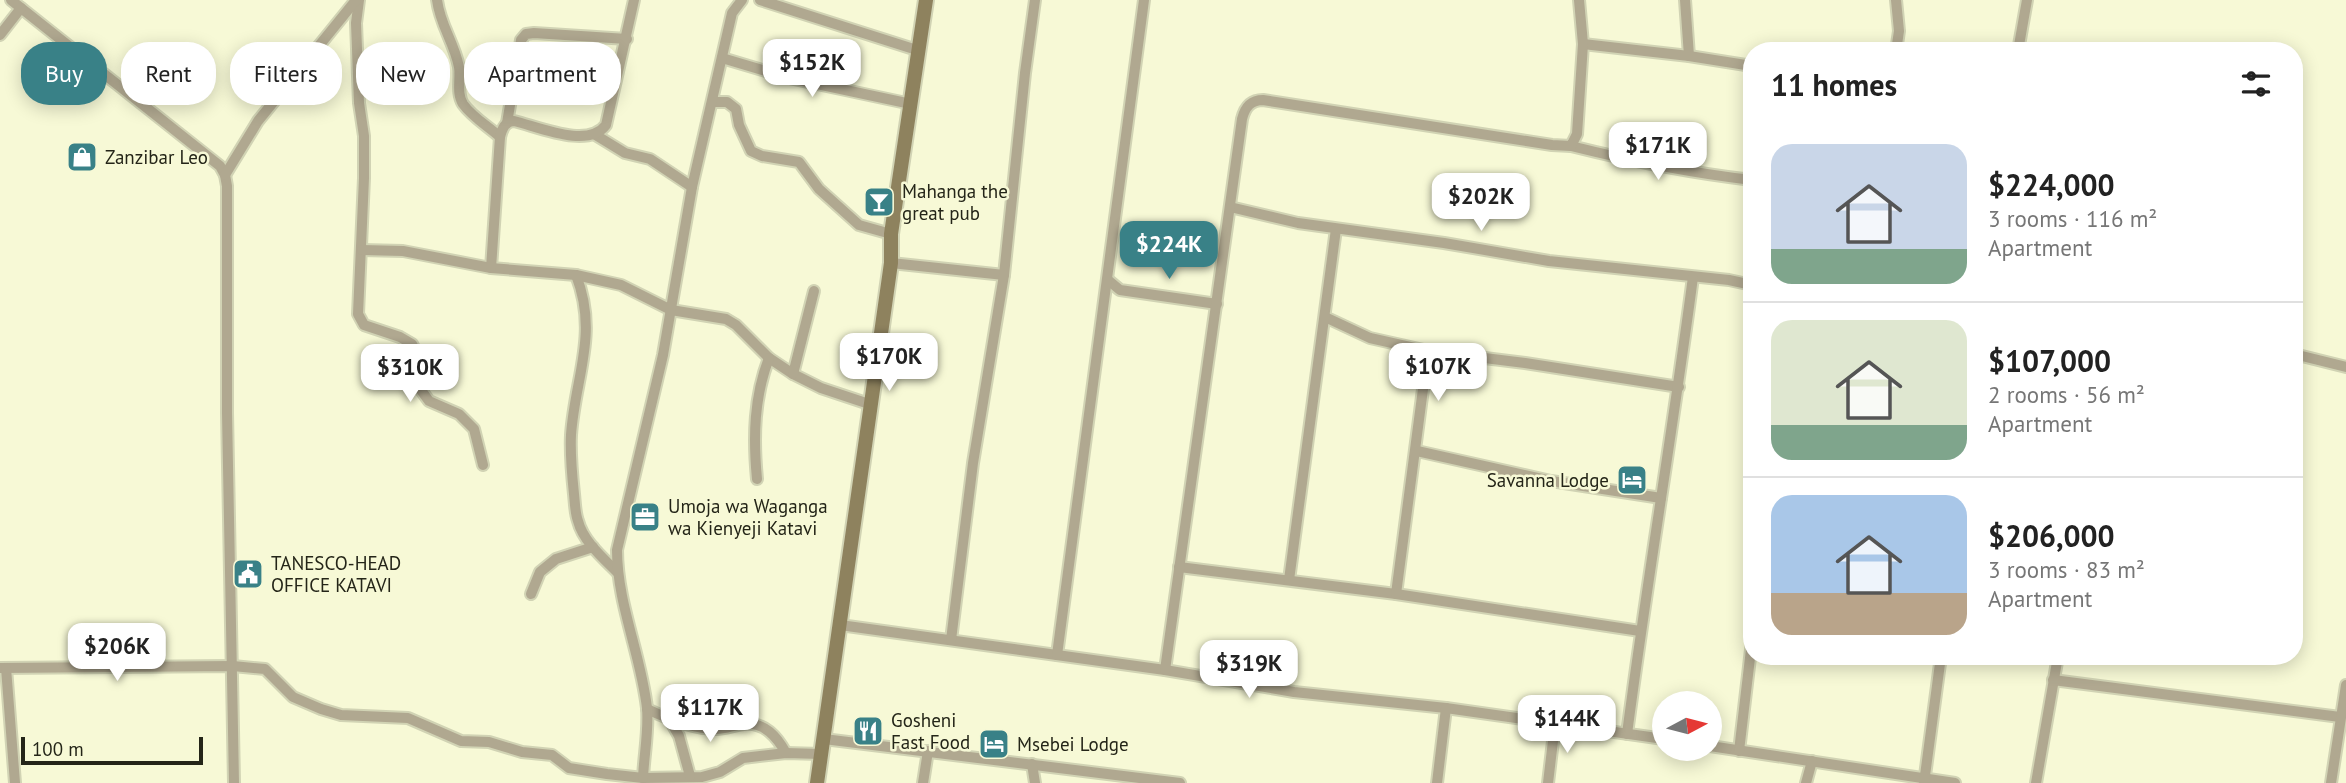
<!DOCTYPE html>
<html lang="en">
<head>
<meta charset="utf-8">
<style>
  body { margin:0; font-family:"PT Sans",sans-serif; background:#f2f2f2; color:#222; height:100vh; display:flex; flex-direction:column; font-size:26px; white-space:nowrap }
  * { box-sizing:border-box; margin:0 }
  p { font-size:23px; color:#767676 }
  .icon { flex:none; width:38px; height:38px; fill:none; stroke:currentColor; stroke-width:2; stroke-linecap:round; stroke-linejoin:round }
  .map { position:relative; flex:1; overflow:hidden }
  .panel { position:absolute; left:1743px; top:42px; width:560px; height:623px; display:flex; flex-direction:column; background:#fff; border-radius:28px; box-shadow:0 4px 18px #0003 }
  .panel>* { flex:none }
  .banner { position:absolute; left:21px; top:42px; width:665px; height:63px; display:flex; gap:14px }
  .needle { width:46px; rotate:83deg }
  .tools { position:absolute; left:1652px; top:691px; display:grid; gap:14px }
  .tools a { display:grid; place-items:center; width:70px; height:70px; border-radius:50%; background:#fff; box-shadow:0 4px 18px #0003; font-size:35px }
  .scale { position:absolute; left:21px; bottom:18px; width:182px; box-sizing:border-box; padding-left:7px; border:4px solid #242518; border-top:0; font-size:19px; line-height:24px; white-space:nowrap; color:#242518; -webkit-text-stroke:5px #f7f9d6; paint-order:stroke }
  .price { position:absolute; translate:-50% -60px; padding:0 16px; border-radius:14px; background:#fff; color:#222; font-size:23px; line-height:46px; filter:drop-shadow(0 2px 4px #0008) }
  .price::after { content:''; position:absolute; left:50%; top:42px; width:21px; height:16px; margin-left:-10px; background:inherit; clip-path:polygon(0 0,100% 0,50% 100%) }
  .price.active { background:#398187; color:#fff }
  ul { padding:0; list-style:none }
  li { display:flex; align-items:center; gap:21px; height:175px; padding:0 28px }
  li+li { border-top:2px solid #e0e0e0 }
  li span { display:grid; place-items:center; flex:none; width:196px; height:140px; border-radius:21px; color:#555 }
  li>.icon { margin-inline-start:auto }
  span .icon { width:84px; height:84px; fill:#fffc; stroke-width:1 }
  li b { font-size:30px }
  h2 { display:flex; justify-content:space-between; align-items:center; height:84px; padding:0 28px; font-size:30px }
  .chip { padding:0 24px; border-radius:28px; background:#fff; box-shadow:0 4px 18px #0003; font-size:24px; line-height:63px }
  .chip.active { background:#398187; color:#fff }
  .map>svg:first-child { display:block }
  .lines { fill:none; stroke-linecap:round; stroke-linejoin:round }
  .street-casing { stroke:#d1d3b4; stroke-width:14 }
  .secondary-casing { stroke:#d1d3b4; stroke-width:18 }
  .street { stroke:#b0a890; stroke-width:10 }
  .secondary { stroke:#8e825e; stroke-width:14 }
  .labels { text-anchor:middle; stroke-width:5; stroke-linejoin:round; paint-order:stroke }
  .poi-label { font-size:19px; fill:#242518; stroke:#f7f9d6; text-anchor:start }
</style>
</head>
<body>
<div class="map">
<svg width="2346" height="783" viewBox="0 0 2346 783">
  <rect width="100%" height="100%" fill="#f7f9d6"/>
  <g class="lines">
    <g class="street-casing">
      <g id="street">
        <polyline points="11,0 220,166 225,175 227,186 227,413 234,783"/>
        <polyline points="359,0 356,23 357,49 359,103 364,136 364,178 358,314 364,325 400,337 412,344 416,352 418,386 429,401 459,414 474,429 483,465"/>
        <path d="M437,0C440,25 454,42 459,67C461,79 456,93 463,104C472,117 489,127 500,137"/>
        <polyline points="760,0 920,51"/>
        <polyline points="1685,0 1689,56"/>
        <polyline points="0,35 21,8"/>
        <polyline points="1583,44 1689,56 1752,66"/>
        <polyline points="1896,51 1899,31 1896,0"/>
        <polyline points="2018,51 2027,0"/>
        <polyline points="722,58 789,78 911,104"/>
        <polyline points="713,102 727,102 736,109 739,125 751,151 762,156 799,162 819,189 859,225 891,234"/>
        <polyline points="507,123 521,40 526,34 534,33 627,39"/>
        <polyline points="594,134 625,153 650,159 692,187"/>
        <path d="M1571,146C1631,161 1691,173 1752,180"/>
        <polyline points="225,175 258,121 356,0"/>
        <polyline points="1230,207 1298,223 1444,243 1549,261 1729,280 1752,285"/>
        <polyline points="362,250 403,251 491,268 576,275 621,285 671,310 726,319 736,325 769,358 793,374 821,388 869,404"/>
        <polyline points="891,263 1004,275"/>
        <path d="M491,268L500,137C502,129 505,121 514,121C539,127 588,149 606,125L634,0"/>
        <path d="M576,275C599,334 575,377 571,435C570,454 572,475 574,494C575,503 575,513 578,521C583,541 603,558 617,572"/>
        <polyline points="1108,280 1120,290 1217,304"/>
        <polyline points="1325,317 1370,338 1428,351 1525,363 1679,387"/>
        <polyline points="2294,354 2346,367"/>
        <polyline points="793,374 814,291"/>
        <polyline points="1417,451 1551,481 1661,498"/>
        <path d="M757,479C753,437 754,397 769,358"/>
        <polyline points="1179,567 1396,594 1640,631"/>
        <polyline points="1289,580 1336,229"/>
        <polyline points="531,594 540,572 556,559 593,547"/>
        <polyline points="1396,594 1428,351"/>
        <polyline points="840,625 1165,670 1294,692 1446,708 1664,739"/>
        <polyline points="951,640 973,463 1004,275 1025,73 1035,0"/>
        <polyline points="1057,655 1144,0"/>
        <polyline points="0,668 233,666 265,669 293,697 321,709 341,715 408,718 461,741 489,742 522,752 552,755 569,768 607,774 643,778 702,777 720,772 743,758 786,753 821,754"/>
        <polyline points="6,668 15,783"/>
        <path d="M1165,670L1242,119C1245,107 1251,100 1263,100L1552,145L1571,146L1577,134L1583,44L1579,0"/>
        <polyline points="2053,680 2340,717"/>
        <path d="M647,709C668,719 693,729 716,729C726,729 734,725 744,724C765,722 777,737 786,753"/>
        <polyline points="670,720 679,736 690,776"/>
        <path d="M1627,734C1647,581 1673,429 1693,277"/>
        <polyline points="824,739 1180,783"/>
        <polyline points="1710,746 1955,783"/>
        <polyline points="1739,751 1752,641"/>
        <polyline points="1032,764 1035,783"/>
        <path d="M643,778C644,755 649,730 647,708C641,655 617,603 617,550L663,355L692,187L732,13L742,0"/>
        <polyline points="923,783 928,751"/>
        <polyline points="1437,783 1446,708"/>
        <polyline points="1548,783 1555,724"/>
        <polyline points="1806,783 1812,761"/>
        <polyline points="1924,783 1941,656"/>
        <polyline points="2036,783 2058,656"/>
        <polyline points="2331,783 2346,685"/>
      </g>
    </g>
    <g class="secondary-casing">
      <polyline id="secondary" points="817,783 891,263 891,234 926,0"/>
    </g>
    <use href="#street" class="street"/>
    <use href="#secondary" class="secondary"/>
  </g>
  <defs>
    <g id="shop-square" transform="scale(1.575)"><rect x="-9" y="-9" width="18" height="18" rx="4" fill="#398187" stroke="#f7f9d6"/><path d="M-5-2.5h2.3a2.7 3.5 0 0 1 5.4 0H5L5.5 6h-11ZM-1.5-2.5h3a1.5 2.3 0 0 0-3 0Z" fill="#fff"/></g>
    <g id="bar-square" transform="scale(1.575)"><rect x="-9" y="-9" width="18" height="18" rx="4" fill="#398187" stroke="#f7f9d6"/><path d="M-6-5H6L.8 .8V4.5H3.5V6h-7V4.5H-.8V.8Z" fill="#fff"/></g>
    <g id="hotel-square" transform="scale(1.575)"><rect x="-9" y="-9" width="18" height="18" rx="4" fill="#398187" stroke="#f7f9d6"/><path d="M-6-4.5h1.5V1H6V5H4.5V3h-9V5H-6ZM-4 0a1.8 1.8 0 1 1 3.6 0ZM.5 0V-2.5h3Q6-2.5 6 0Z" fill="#fff"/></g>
    <g id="office-square" transform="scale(1.575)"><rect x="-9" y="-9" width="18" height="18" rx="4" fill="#398187" stroke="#f7f9d6"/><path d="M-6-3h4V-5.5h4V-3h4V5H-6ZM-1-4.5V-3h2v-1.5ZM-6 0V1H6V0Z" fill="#fff"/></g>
    <g id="civic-square" transform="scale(1.575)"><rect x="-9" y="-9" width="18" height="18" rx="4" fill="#398187" stroke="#f7f9d6"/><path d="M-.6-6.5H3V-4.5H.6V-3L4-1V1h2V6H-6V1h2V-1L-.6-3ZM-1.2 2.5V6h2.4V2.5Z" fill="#fff"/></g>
    <g id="restaurant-square" transform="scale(1.575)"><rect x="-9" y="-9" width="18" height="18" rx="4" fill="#398187" stroke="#f7f9d6"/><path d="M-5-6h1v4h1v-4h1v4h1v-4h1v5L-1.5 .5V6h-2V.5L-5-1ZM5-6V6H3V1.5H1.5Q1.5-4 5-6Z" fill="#fff"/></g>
  </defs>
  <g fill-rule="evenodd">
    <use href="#shop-square" x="82" y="157"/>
    <use href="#bar-square" x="879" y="202"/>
    <use href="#hotel-square" x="1632" y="480"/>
    <use href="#office-square" x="645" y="517"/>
    <use href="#civic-square" x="248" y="574"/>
    <use href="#restaurant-square" x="868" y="731"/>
    <use href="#hotel-square" x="994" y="744"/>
  </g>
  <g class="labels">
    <g class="poi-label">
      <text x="105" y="164">Zanzibar Leo</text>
      <text x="902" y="198">Mahanga the<tspan x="902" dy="22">great pub</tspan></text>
      <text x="1609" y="487" text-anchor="end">Savanna Lodge</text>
      <text x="668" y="513">Umoja wa Waganga<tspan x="668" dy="22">wa Kienyeji Katavi</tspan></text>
      <text x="271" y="570">TANESCO-HEAD<tspan x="271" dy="22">OFFICE KATAVI</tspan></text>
      <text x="891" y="727">Gosheni<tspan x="891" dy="22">Fast Food</tspan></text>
      <text x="1017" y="751">Msebei Lodge</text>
    </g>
  </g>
</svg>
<div class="tools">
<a><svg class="needle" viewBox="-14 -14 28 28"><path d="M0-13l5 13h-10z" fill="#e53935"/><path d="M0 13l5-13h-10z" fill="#767676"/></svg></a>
</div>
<div class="scale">100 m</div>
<b class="price" style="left:812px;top:99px">$152K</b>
<b class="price" style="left:1658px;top:182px">$171K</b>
<b class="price" style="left:1481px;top:233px">$202K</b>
<b class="price active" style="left:1169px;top:281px">$224K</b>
<b class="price" style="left:889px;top:393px">$170K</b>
<b class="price" style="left:1438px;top:403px">$107K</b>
<b class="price" style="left:410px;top:404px">$310K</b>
<b class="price" style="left:117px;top:683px">$206K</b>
<b class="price" style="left:1249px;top:700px">$319K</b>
<b class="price" style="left:710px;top:744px">$117K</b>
<b class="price" style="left:1567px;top:755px">$144K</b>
<div class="banner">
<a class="chip active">Buy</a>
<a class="chip">Rent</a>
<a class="chip">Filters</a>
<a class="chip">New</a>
<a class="chip">Apartment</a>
</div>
<section class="panel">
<h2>11 homes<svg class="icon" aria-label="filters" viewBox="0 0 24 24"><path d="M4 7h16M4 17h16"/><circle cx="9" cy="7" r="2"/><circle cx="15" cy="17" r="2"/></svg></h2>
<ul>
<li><span style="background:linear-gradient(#c9d6e8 75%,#7fa58c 0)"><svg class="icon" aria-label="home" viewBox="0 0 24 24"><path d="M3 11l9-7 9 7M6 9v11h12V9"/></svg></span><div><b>$224,000</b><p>3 rooms · 116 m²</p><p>Apartment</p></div></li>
<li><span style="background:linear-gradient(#dfe7d0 75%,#7fa58c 0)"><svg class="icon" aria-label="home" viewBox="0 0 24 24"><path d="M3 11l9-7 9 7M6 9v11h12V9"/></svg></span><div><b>$107,000</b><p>2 rooms · 56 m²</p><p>Apartment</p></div></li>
<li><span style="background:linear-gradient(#a9c7e8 70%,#b9a48a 0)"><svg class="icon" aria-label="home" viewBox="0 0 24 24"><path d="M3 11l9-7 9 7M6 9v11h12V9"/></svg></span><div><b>$206,000</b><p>3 rooms · 83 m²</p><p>Apartment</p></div></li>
</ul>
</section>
</div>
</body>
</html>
